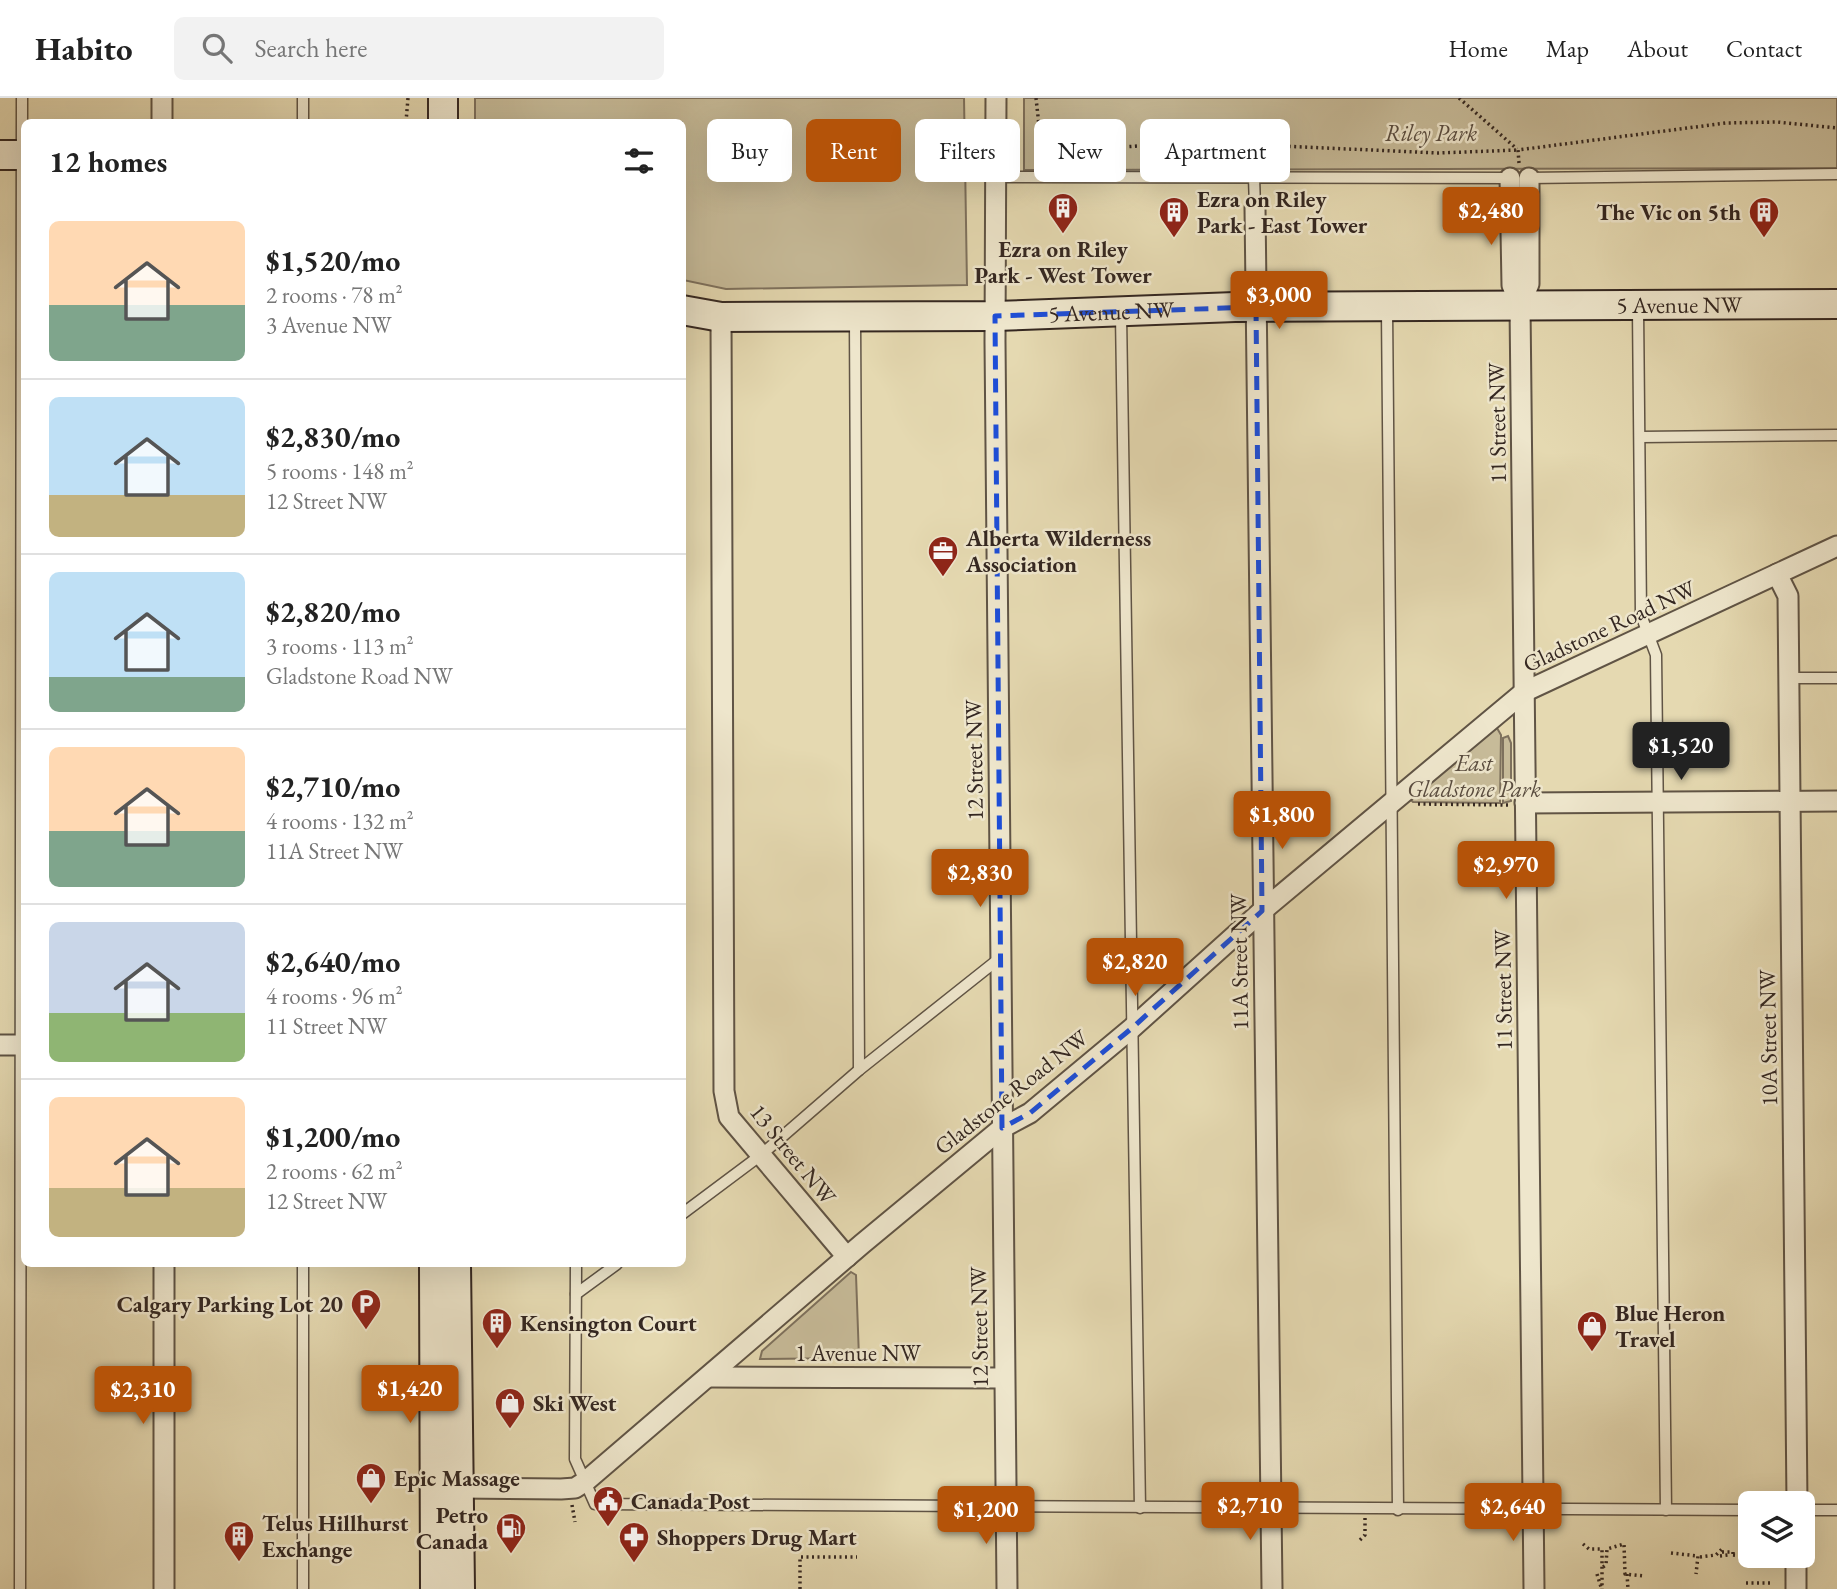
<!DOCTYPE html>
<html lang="en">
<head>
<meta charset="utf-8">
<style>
  body { margin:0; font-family:"EB Garamond",serif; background:#f2f2f2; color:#222; height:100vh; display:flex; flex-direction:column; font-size:26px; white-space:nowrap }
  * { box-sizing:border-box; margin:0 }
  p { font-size:23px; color:#767676 }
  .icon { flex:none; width:38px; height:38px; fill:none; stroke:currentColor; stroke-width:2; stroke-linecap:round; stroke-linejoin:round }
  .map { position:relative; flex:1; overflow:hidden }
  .drawer { position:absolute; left:21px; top:21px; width:665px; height:1148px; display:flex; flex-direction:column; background:#fff; border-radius:10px; box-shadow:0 7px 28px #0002 }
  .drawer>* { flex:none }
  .guide { position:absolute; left:707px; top:21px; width:665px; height:63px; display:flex; gap:14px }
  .controls { position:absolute; left:1738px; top:1393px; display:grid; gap:14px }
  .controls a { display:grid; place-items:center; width:77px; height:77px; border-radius:10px; background:#fff; box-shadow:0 7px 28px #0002; font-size:35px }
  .price { position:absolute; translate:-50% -60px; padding:0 16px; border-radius:7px; background:#b45309; color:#fff; font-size:23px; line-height:46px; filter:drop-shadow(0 2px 4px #0008) }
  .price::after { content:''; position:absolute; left:50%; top:42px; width:21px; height:16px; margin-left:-10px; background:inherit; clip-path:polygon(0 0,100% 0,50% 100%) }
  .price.current { background:#222; color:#fff }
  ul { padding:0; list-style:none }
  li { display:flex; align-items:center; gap:21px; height:175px; padding:0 28px }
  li+li { border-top:2px solid #e0e0e0 }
  li span { display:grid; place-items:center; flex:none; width:196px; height:140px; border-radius:10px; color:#555 }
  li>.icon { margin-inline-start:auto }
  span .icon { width:84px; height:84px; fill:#fffc; stroke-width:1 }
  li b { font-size:30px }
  h2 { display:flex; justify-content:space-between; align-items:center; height:84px; padding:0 28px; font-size:30px }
  .tag { padding:0 24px; border-radius:10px; background:#fff; box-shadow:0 7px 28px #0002; font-size:24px; line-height:63px }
  .tag.current { background:#b45309; color:#fff }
  header { display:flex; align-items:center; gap:42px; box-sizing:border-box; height:98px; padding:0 35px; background:#fff; border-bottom:2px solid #e0e0e0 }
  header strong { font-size:33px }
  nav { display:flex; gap:38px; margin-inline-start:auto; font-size:24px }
  .search { width:490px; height:63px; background:#f2f2f2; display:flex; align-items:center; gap:18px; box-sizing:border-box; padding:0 24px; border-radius:10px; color:#767676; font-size:26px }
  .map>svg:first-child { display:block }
  .green { fill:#c7bb99; stroke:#7e715d; stroke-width:2 }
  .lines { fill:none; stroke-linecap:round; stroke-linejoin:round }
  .lane-casing { stroke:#605445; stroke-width:13 }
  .street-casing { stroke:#605445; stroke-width:23 }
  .secondary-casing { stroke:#342721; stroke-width:32 }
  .path { stroke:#342721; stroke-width:3.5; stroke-dasharray:2 3.5; stroke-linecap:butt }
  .lane { stroke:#eee6cc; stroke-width:10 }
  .street { stroke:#eee6cc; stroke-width:19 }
  .secondary { stroke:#eee6cc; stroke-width:28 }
  .marked { fill:none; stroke:#1d4ed8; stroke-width:5; stroke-dasharray:14 9; stroke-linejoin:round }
  .labels { text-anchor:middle; stroke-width:5; stroke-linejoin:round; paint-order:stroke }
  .park-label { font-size:23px; font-style:italic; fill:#594c3f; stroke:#eee6cc }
  .poi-label { font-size:23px; font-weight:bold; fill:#342721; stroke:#eee6cc; text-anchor:start }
  .street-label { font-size:23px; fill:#342721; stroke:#eee6cc }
</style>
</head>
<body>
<header>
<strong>Habito</strong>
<div class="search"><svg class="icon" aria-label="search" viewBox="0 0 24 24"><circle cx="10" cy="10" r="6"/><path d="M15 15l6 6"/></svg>Search here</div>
<nav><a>Home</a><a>Map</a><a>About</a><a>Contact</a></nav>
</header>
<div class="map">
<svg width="1837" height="1491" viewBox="0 0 1837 1491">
  <rect width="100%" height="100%" fill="#e5d9b1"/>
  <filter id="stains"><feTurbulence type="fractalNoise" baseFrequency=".00286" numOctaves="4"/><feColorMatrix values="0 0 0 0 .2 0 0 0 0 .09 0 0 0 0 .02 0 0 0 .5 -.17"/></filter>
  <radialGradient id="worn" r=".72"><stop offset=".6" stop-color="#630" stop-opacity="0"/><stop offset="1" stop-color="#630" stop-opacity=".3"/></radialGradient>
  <g class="green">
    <polygon points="475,0 964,0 967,187 726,191 683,182 682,24 475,24"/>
    <polygon points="1024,0 1837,0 1837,70 1024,72"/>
    <polygon points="1493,630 1497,630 1501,637 1500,705 1413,704 1409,700"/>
    <polygon points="1508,638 1511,645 1511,703 1503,705 1503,640"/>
    <polygon points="851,1174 856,1177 859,1260 760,1261 762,1253"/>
  </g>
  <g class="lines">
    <g class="lane-casing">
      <g id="lane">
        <polyline points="303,24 303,0"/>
        <polyline points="995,79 1513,80"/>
        <polyline points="1254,79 1255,110"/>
        <polyline points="1528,80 1837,76"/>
        <polyline points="1638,211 1641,517 1656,557 1666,1412"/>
        <polyline points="1387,212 1398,1412"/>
        <polyline points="1121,217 1140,1410"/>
        <polyline points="855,222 859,972"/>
        <polyline points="1641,339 1837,337"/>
        <polyline points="1789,580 1837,580"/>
        <polyline points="682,1116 761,1057 859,972 1000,860"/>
        <polyline points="576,1166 575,1361 595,1406 1750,1412"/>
        <polyline points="576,1196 617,1166"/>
        <polyline points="1802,1412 1837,1412"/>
        <polyline points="20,1491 22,0"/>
        <polyline points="303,1491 303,1166"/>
      </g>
    </g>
    <g class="street-casing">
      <g id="street">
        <polyline points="162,0 162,24"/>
        <polyline points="996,0 995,244 1007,1491"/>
        <polyline points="1510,80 1512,187 1520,208 1534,1491"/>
        <polyline points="1255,110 1272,1491"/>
        <polyline points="1520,208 1529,186 1529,80"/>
        <polyline points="721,219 724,993 729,1019 847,1159"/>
        <polyline points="1777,476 1788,498 1797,1405"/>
        <polyline points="1525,705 1837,703"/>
        <polyline points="0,947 24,947"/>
        <polyline points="711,1279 1004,1280"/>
        <polyline points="460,1390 561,1391 575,1390 586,1383 862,1146 1002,1030 1030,1015 1132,930 1262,813 1524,594 1837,448"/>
        <polyline points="1796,1458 1796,1491"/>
        <polyline points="164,1491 164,1166"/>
      </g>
    </g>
    <g class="secondary-casing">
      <g id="secondary">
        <polyline points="443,0 443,24"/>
        <polyline points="0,57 24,57"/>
        <path id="s1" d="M682,212L721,219L995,218L1235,209L1837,206"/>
        <polyline points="434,1166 435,1491"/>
        <polyline points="456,1166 460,1491"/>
      </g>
    </g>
    <g class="path">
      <polyline points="1036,0 1042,55 1191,44 1438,55 1518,52"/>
      <polyline points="1459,0 1517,51"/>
      <polyline points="406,24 408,0"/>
      <polyline points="1519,65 1518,52 1726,25 1777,24 1837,30"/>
      <polyline points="1418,706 1508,707"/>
      <polyline points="572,1407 575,1424"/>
      <polyline points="1360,1442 1365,1437 1365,1420"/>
      <polyline points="1583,1446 1589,1451 1602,1451 1602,1491"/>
      <polyline points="1722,1454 1733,1454 1733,1458"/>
      <polyline points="1671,1455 1698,1458 1696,1476"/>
      <polyline points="1733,1457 1744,1458"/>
      <polyline points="1720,1458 1728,1457 1728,1454"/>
      <polyline points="1700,1459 1716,1457 1722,1451"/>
      <polyline points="1603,1469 1606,1467 1607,1451 1624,1446 1625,1476 1644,1478"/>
      <polyline points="1597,1476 1601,1489"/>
      <polyline points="1627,1476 1628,1491"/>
      <polyline points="1746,1485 1771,1485"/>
      <polyline points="800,1491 800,1459 857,1459"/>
    </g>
    <use href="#lane" class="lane"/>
    <use href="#street" class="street"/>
    <use href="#secondary" class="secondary"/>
  </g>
  <path class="marked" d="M1256,209L1262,813L1132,930L1030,1015L1002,1030L995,218Z"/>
  <defs>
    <g id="building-pin" transform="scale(1.575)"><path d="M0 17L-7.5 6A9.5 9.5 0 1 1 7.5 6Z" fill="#8f2418" stroke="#eee6cc"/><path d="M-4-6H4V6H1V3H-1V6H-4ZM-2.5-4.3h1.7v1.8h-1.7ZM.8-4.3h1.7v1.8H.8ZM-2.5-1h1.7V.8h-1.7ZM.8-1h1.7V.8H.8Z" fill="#fff"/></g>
    <g id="office-pin" transform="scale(1.575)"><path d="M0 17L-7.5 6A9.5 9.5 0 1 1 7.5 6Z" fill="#8f2418" stroke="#eee6cc"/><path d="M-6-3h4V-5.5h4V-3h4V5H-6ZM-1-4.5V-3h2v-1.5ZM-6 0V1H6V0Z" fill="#fff"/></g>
    <g id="parking-pin" transform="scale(1.575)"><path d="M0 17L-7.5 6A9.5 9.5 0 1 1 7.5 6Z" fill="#8f2418" stroke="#eee6cc"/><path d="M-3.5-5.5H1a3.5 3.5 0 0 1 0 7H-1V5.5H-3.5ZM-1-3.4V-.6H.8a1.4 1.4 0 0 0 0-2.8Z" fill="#fff"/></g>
    <g id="shop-pin" transform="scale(1.575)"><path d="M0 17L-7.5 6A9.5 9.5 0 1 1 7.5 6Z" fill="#8f2418" stroke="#eee6cc"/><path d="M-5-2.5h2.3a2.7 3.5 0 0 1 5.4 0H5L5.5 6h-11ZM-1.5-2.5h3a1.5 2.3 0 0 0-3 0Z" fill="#fff"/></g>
    <g id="civic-pin" transform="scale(1.575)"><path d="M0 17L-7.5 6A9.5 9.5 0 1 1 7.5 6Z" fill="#8f2418" stroke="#eee6cc"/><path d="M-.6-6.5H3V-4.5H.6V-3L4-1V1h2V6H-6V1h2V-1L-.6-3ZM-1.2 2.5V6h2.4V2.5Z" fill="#fff"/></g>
    <g id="fuel-pin" transform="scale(1.575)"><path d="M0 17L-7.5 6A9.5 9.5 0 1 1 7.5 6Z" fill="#8f2418" stroke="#eee6cc"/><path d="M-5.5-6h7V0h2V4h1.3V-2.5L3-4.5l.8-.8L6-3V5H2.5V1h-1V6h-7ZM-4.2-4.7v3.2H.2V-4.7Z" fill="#fff"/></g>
    <g id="pharmacy-pin" transform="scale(1.575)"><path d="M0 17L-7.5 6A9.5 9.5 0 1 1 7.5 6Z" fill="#8f2418" stroke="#eee6cc"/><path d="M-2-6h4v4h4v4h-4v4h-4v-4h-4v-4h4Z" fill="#fff"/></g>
  </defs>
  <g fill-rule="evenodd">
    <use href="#building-pin" x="1063" y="110"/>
    <use href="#building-pin" x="1174" y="114"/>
    <use href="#building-pin" x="1764" y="114"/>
    <use href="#office-pin" x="943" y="453"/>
    <use href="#parking-pin" x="366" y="1206"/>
    <use href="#building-pin" x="497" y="1225"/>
    <use href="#shop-pin" x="1592" y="1228"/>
    <use href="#shop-pin" x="510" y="1305"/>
    <use href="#shop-pin" x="371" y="1380"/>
    <use href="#civic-pin" x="608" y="1403"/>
    <use href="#fuel-pin" x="511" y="1430"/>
    <use href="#building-pin" x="239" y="1438"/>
    <use href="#pharmacy-pin" x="634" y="1439"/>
  </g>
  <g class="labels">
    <g class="park-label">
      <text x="1431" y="43">Riley Park</text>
      <text x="1474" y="673">East<tspan x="1474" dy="26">Gladstone Park</tspan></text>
    </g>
    <g class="poi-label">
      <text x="1197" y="109">Ezra on Riley<tspan x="1197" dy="26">Park - East Tower</tspan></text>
      <text x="1741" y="122" text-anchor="end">The Vic on 5th</text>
      <text x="1063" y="159" text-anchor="middle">Ezra on Riley<tspan x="1063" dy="26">Park - West Tower</tspan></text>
      <text x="966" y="448">Alberta Wilderness<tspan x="966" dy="26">Association</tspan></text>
      <text x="343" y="1214" text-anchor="end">Calgary Parking Lot 20</text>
      <text x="1615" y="1223">Blue Heron<tspan x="1615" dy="26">Travel</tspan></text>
      <text x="520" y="1233">Kensington Court</text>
      <text x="533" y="1313">Ski West</text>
      <text x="394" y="1388">Epic Massage</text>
      <text x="631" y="1411">Canada Post</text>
      <text x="488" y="1425" text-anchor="end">Petro<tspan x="488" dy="26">Canada</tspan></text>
      <text x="262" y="1433">Telus Hillhurst<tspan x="262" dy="26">Exchange</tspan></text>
      <text x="657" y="1447">Shoppers Drug Mart</text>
    </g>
    <g class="street-label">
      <text dy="8" stroke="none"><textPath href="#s1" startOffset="998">5 Avenue NW</textPath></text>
      <text dy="8" stroke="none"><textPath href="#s1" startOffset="430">5 Avenue NW</textPath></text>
      <text transform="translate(1497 325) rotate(-91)" y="8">11 Street NW</text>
      <text transform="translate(1609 528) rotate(-25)" y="8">Gladstone Road NW</text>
      <text transform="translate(974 662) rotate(-91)" y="8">12 Street NW</text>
      <text transform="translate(1239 864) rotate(-91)" y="8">11A Street NW</text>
      <text transform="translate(1503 892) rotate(-91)" y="8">11 Street NW</text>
      <text transform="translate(1768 940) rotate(-91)" y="8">10A Street NW</text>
      <text transform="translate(1011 994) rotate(-38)" y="8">Gladstone Road NW</text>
      <text transform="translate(793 1056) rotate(51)" y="8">13 Street NW</text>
      <text transform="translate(979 1229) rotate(-91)" y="8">12 Street NW</text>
      <text x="858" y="1263">1 Avenue NW</text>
    </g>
  </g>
  <rect width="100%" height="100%" filter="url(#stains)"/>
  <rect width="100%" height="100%" fill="url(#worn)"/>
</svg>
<div class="controls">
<a><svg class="icon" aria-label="layers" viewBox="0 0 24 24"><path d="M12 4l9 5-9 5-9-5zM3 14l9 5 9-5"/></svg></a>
</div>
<b class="price" style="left:1491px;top:149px">$2,480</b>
<b class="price" style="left:1279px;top:233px">$3,000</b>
<b class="price current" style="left:1681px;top:684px">$1,520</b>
<b class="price" style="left:1282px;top:753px">$1,800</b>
<b class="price" style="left:1506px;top:803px">$2,970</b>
<b class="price" style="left:980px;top:811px">$2,830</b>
<b class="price" style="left:1135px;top:900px">$2,820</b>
<b class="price" style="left:410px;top:1327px">$1,420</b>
<b class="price" style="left:143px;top:1328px">$2,310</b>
<b class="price" style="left:1250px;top:1444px">$2,710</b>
<b class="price" style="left:1513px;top:1445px">$2,640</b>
<b class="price" style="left:986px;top:1448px">$1,200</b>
<div class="guide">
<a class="tag">Buy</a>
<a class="tag current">Rent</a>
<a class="tag">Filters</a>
<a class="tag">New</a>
<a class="tag">Apartment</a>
</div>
<section class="drawer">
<h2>12 homes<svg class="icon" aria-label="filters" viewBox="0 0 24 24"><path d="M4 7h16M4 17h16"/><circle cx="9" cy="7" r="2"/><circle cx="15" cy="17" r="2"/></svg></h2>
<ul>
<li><span style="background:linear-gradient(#ffd9b3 60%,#7fa58c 0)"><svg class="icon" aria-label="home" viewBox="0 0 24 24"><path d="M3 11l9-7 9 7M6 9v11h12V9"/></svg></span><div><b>$1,520/mo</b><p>2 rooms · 78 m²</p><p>3 Avenue NW</p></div></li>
<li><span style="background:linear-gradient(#bfe0f5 70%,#c2b280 0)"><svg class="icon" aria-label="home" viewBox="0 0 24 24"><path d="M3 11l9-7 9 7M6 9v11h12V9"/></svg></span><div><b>$2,830/mo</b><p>5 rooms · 148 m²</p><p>12 Street NW</p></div></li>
<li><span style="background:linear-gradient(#bfe0f5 75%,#7fa58c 0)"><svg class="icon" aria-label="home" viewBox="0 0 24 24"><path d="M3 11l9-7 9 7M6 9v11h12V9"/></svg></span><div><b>$2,820/mo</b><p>3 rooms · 113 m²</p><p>Gladstone Road NW</p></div></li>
<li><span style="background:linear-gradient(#ffd9b3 60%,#7fa58c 0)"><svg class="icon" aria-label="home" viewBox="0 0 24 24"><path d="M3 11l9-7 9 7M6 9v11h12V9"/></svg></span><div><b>$2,710/mo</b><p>4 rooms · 132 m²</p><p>11A Street NW</p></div></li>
<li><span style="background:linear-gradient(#c9d6e8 65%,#8fb573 0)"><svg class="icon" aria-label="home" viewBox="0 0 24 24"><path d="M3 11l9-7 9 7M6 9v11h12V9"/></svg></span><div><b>$2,640/mo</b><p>4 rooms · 96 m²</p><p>11 Street NW</p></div></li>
<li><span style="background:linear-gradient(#ffd9b3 65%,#c2b280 0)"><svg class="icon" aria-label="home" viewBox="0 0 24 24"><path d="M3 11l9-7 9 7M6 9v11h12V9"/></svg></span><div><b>$1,200/mo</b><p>2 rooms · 62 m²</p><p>12 Street NW</p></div></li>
</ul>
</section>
</div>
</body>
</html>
